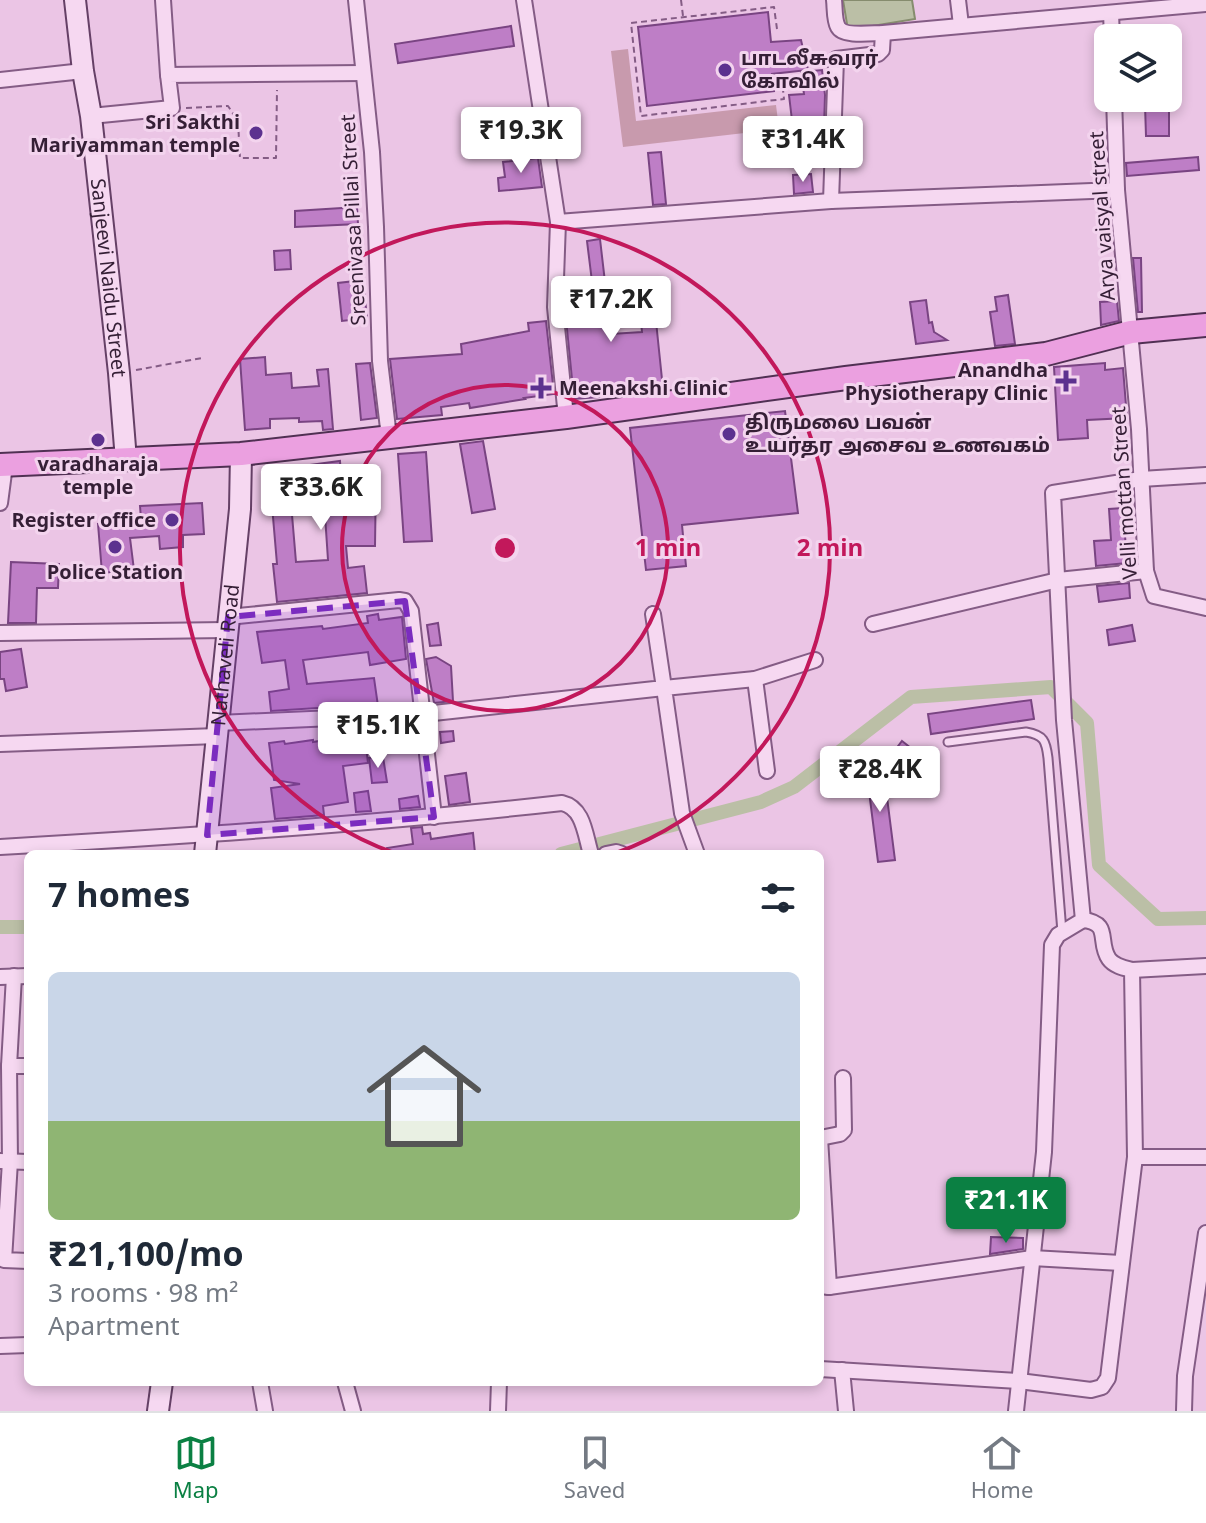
<!DOCTYPE html>
<html lang="en">
<head>
<meta charset="utf-8">
<style>
  body { margin:0; font-family:Georgia,"Noto Sans Tamil",serif; background:#f6f6f7; color:#1f2937; height:100vh; display:flex; flex-direction:column; font-size:30px; white-space:nowrap }
  * { box-sizing:border-box; margin:0 }
  p { font-size:26px; color:#747a83 }
  .icon { flex:none; width:44px; height:44px; fill:none; stroke:currentColor; stroke-width:2; stroke-linecap:round; stroke-linejoin:round }
  .map { position:relative; flex:1; overflow:hidden }
  .drawer { position:absolute; left:24px; top:850px; width:800px; height:536px; display:flex; flex-direction:column; background:#fff; border-radius:12px; box-shadow:0 4px 12px #0003 }
  .drawer>* { flex:none }
  .tools { position:absolute; left:1094px; top:24px; display:grid; gap:16px }
  .tools a { display:grid; place-items:center; width:88px; height:88px; border-radius:12px; background:#fff; box-shadow:0 4px 12px #0003; font-size:40px }
  .price { position:absolute; translate:-50% -68px; padding:0 18px; border-radius:8px; background:#fff; color:#222; font-size:26px; line-height:52px; filter:drop-shadow(0 2px 4px #0008) }
  .price::after { content:''; position:absolute; left:50%; top:48px; width:24px; height:18px; margin-left:-12px; background:inherit; clip-path:polygon(0 0,100% 0,50% 100%) }
  .price.current { background:#0b8043; color:#fff }
  ul { padding:0; list-style:none }
  li { display:grid; align-content:center; gap:16px; height:424px; padding:0 24px }
  li+li { border-top:2px solid #e0e1e3 }
  li span { display:grid; place-items:center; height:248px; border-radius:12px; color:#555 }
  li>.icon { margin-inline-start:auto }
  span .icon { width:144px; height:144px; fill:#fffc; stroke-width:1 }
  li b { font-size:34px }
  h2 { display:flex; justify-content:space-between; align-items:center; height:96px; padding:0 24px; font-size:34px }
  .tabs { display:flex; justify-content:space-around; align-items:center; height:112px; border-top:2px solid #e0e1e3; background:#fff; font-size:22px; color:#747a83 }
  .tabs a { display:grid; justify-items:center; gap:4px }
  .tabs .current { color:#0b8043 }
  .map>svg:first-child { display:block }
  .green { fill:#c89aad }
  .water { fill:#bbbfa6; stroke:#868c6e; stroke-width:2 }
  .lines { fill:none; stroke-linecap:round; stroke-linejoin:round }
  .canal { stroke:#bbbfa6; stroke-width:14 }
  .building { fill:#be7ec6; stroke:#794482; stroke-width:2; fill-rule:evenodd }
  .lane-casing { stroke:#845c85; stroke-width:11 }
  .street-casing { stroke:#845c85; stroke-width:18 }
  .secondary-casing { stroke:#654066; stroke-width:24 }
  .primary-casing { stroke:#503053; stroke-width:26 }
  .path { stroke:#845c85; stroke-width:2; stroke-dasharray:6 4; stroke-linecap:butt }
  .lane { stroke:#f6d8f1; stroke-width:7 }
  .street { stroke:#f6d8f1; stroke-width:14 }
  .secondary { stroke:#f6d8f1; stroke-width:20 }
  .primary { stroke:#eba0e0; stroke-width:22 }
  .marked { fill:#7b2cbf; fill-opacity:0.2; stroke:#7b2cbf; stroke-width:6; stroke-dasharray:16 10; stroke-linejoin:round }
  .ring { fill:none; stroke:#c2185b; stroke-width:4 }
  .poi-dot { fill:#5c318f; stroke:#f3d4ee; stroke-width:3 }
  .labels { text-anchor:middle; stroke-width:6; stroke-linejoin:round; paint-order:stroke }
  .poi-label { font-size:20px; font-weight:bold; fill:#351f36; stroke:#f3d4ee; text-anchor:start }
  .street-label { font-size:20px; fill:#351f36; stroke:#f3d4ee }
  .centre { fill:#c2185b; stroke:#f3d4ee; stroke-width:4 }
  .ring-label { font-size:24px; text-anchor:middle; font-weight:bold; fill:#c2185b; stroke:#f3d4ee; stroke-width:6; stroke-linejoin:round; paint-order:stroke }
</style>
</head>
<body>
<div class="map">
<svg width="1206" height="1411" viewBox="0 0 1206 1411">
  <rect width="100%" height="100%" fill="#ebc5e5"/>
  <polygon class="green" points="628,49 636,121 776,105 779,129 623,147 611,51"/>
  <polygon class="water" points="843,0 912,0 915,19 848,30"/>
  <g class="lines">
    <g class="canal">
      <polyline points="561,854 761,802 794,787 911,697 1051,687 1087,723 1099,865 1158,919 1206,918"/>
      <polyline points="0,927 28,927"/>
    </g>
  </g>
  <g class="building">
    <polygon points="768,12 771,42 801,40 808,70 772,74 774,91 647,106 638,27"/>
    <polygon points="511,26 514,46 398,63 395,44"/>
    <polygon points="822,70 825,95 824,126 793,129 789,95 804,94 801,72"/>
    <polygon points="1145,105 1169,105 1169,136 1146,136"/>
    <polygon points="661,152 666,204 653,205 648,153"/>
    <polygon points="1198,157 1199,170 1127,176 1126,163"/>
    <polygon points="538,158 542,187 499,191 498,178 505,177 503,162"/>
    <polygon points="811,174 813,192 794,194 793,175"/>
    <polygon points="357,207 358,224 295,227 295,211"/>
    <polygon points="600,239 611,334 642,332 639,303 654,302 663,389 648,391 648,390 598,392 599,397 574,399 565,309 595,306 587,241"/>
    <polygon points="290,250 291,269 275,270 274,251"/>
    <polygon points="1133,258 1141,258 1142,312 1138,312"/>
    <polygon points="363,280 367,318 342,321 338,283"/>
    <polygon points="1008,295 1015,344 995,346 990,312 997,311 995,297"/>
    <polygon points="926,300 929,323 932,322 934,332 947,340 916,344 910,302"/>
    <polygon points="1117,301 1119,321 1101,325 1100,302"/>
    <polygon points="546,321 554,394 524,398 525,399 470,408 469,403 441,407 442,415 397,419 390,359 462,354 461,344 529,331 528,323"/>
    <polygon points="265,357 266,375 291,373 292,388 319,386 317,370 328,369 333,429 323,430 322,421 299,422 299,418 270,419 270,428 245,430 240,359"/>
    <polygon points="370,363 377,418 361,420 356,364"/>
    <polygon points="1105,363 1105,370 1123,368 1127,418 1087,420 1088,438 1058,440 1054,367"/>
    <polygon points="785,411 798,513 682,525 686,566 646,570 630,428"/>
    <polygon points="483,441 495,509 472,513 460,444"/>
    <polygon points="426,452 432,541 404,542 398,454"/>
    <path d="M340,461L341,477H376L375,546H346L348,568L364,566L367,593L277,602L273,564H277L269,470L288,469L289,483L311,481L309,465ZM324,500L328,560L296,562L291,503Z"/>
    <polygon points="202,503 204,534 183,535 183,547 160,549 159,536 130,538 134,570 102,573 98,524 141,519 140,506"/>
    <polygon points="1123,508 1127,563 1096,566 1094,541 1111,540 1109,509"/>
    <polygon points="11,562 59,564 58,588 37,588 36,623 8,623"/>
    <polygon points="1129,583 1130,598 1099,602 1097,586"/>
    <polygon points="378,614 379,620 402,617 406,659 370,665 368,652 303,660 307,684 374,678 378,706 365,707 364,705 271,711 269,692 289,689 285,660 262,663 257,632 322,626 323,629 368,623 367,616"/>
    <polygon points="438,623 441,645 430,646 427,625"/>
    <polygon points="1132,625 1135,641 1109,645 1107,630"/>
    <polygon points="21,649 27,687 6,691 4,679 0,679 0,652"/>
    <polygon points="436,657 451,666 453,701 434,703 426,659"/>
    <polygon points="1031,700 1034,719 931,734 928,714"/>
    <polygon points="453,731 454,741 441,743 440,732"/>
    <polygon points="355,735 356,739 365,738 368,763 343,766 348,802 323,806 324,815 275,819 271,788 300,784 274,780 269,743 284,741 285,744 313,740 313,742"/>
    <polygon points="902,741 926,760 911,780 886,762"/>
    <polygon points="383,757 387,782 372,783 369,758"/>
    <polygon points="883,766 895,860 878,862 866,768"/>
    <polygon points="466,773 470,802 449,805 445,776"/>
    <polygon points="368,791 371,811 356,812 354,793"/>
    <polygon points="418,796 420,807 400,809 399,799"/>
    <polygon points="422,827 423,834 430,833 431,839 473,833 475,853 387,854 387,848 413,844 411,828"/>
    <polygon points="991,1237 1023,1238 1023,1249 990,1254"/>
  </g>
  <g class="lines">
    <g class="lane-casing">
      <path id="lane" d="M948,742L1026,732C1044,735 1046,741 1048,758L1062,932"/>
    </g>
    <g class="street-casing">
      <g id="street">
        <polyline points="163,0 168,75"/>
        <polyline points="356,0 372,152 376,227 380,361 389,437"/>
        <polyline points="524,0 558,222 555,307 566,417"/>
        <path d="M834,0C835,8 834,20 838,27C843,37 872,33 883,33L1206,4"/>
        <polyline points="958,0 961,25"/>
        <polyline points="1111,13 1112,38"/>
        <polyline points="0,80 83,71"/>
        <polyline points="1114,98 1117,190 1139,429 1146,571 1154,596 1206,608"/>
        <polyline points="91,116 172,108 168,75 363,73"/>
        <polyline points="831,201 836,59 878,54 882,50 883,33"/>
        <polyline points="558,222 831,201 1117,190"/>
        <polyline points="0,503 5,465"/>
        <polyline points="228,617 399,600 405,601 411,611 434,817"/>
        <polyline points="873,624 1058,580 1146,571"/>
        <polyline points="0,633 226,630"/>
        <polyline points="755,679 767,771"/>
        <polyline points="218,723 424,714 664,688 653,614"/>
        <polyline points="0,744 217,736"/>
        <path d="M0,847C188,836 375,824 562,803C584,808 585,835 591,854"/>
        <polyline points="606,854 616,852 622,854"/>
        <polyline points="697,854 682,813 664,688 755,679 815,660"/>
        <polyline points="1132,970 1206,966"/>
        <polyline points="14,976 9,1066 10,1161 4,1260 28,1261"/>
        <polyline points="0,977 28,976"/>
        <polyline points="9,1066 28,1066"/>
        <polyline points="820,1138 829,1287"/>
        <polyline points="820,1138 840,1134 844,1130 843,1078"/>
        <polyline points="1135,1157 1206,1157"/>
        <polyline points="0,1161 28,1162"/>
        <polyline points="820,1286 829,1287 1032,1258 1121,1263"/>
        <polyline points="0,1346 28,1345"/>
        <path d="M820,1369L1019,1381L1091,1390L1102,1387L1108,1378L1135,1157L1132,970C1124,968 1114,966 1109,959C1097,942 1112,923 1083,920"/>
        <polyline points="842,1370 846,1411"/>
        <polyline points="260,1382 265,1411"/>
        <polyline points="345,1382 353,1411"/>
        <polyline points="498,1411 499,1382"/>
        <polyline points="1016,1411 1044,1152 1052,945 1058,935 1083,920 1064,720 1053,493 1141,479 1206,475"/>
        <polyline points="1184,1411 1185,1376 1206,1233"/>
      </g>
    </g>
    <g class="secondary-casing">
      <g id="secondary">
        <path id="s1" d="M75,0L83,71L91,116L119,373L126,460"/>
        <path id="s2" d="M205,854L240,509L241,454"/>
        <polyline points="158,1411 162,1382"/>
      </g>
    </g>
    <g class="primary-casing">
      <polyline id="primary" points="0,465 241,454 566,417 846,378 1046,354 1131,332 1206,325"/>
    </g>
    <g class="path">
      <polyline points="681,0 683,16"/>
      <polyline points="777,29 774,7 631,23 641,116 784,99 782,81"/>
      <polyline points="186,108 228,106 238,121 240,158 276,158 277,90"/>
      <polyline points="136,370 202,358"/>
    </g>
    <use href="#lane" class="lane"/>
    <use href="#street" class="street"/>
    <use href="#secondary" class="secondary"/>
    <use href="#primary" class="primary"/>
  </g>
  <path class="marked" d="M405,601L434,817L207,835L228,617Z"/>
  <g class="ring">
    <circle cx="505" cy="548" r="163"/>
    <path d="M394 853A325 325 0 1 1 616 853"/>
  </g>
  <g class="poi-dot">
    <circle cx="725" cy="70" r="8"/>
    <circle cx="256" cy="133" r="8"/>
    <path d="M1062 369h8v8h8v8h-8v8h-8v-8h-8v-8h8z"/>
    <path d="M537 376h8v8h8v8h-8v8h-8v-8h-8v-8h8z"/>
    <circle cx="729" cy="434" r="8"/>
    <circle cx="98" cy="440" r="8"/>
    <circle cx="172" cy="520" r="8"/>
    <circle cx="115" cy="547" r="8"/>
  </g>
  <g class="labels">
    <g class="poi-label">
      <text x="741" y="65">பாடலீசுவரர்<tspan x="741" dy="23">கோவில்</tspan></text>
      <text x="240" y="129" text-anchor="end">Sri Sakthi<tspan x="240" dy="23">Mariyamman temple</tspan></text>
      <text x="1048" y="377" text-anchor="end">Anandha<tspan x="1048" dy="23">Physiotherapy Clinic</tspan></text>
      <text x="559" y="395">Meenakshi Clinic</text>
      <text x="745" y="429">திருமலை பவன்<tspan x="745" dy="23">உயர்தர அசைவ உணவகம்</tspan></text>
      <text x="98" y="471" text-anchor="middle">varadharaja<tspan x="98" dy="23">temple</tspan></text>
      <text x="156" y="527" text-anchor="end">Register office</text>
      <text x="115" y="579" text-anchor="middle">Police Station</text>
    </g>
    <g class="street-label">
      <text transform="translate(1102 216) rotate(-94)" y="7">Arya vaisyal street</text>
      <text transform="translate(353 220) rotate(-93)" y="7">Sreenivasa Pillai Street</text>
      <text dy="7" stroke="none"><textPath href="#s1" startOffset="280">Sanjeevi Naidu Street</textPath></text>
      <text transform="translate(1124 493) rotate(-94)" y="7">Velli mottan Street</text>
      <text dy="7" stroke="none"><textPath href="#s2" startOffset="200">Nathaveli Road</textPath></text>
    </g>
  </g>
  <circle cx="505" cy="548" r="12" class="centre"/>
  <g class="ring-label">
    <text x="668" y="556">1 min</text>
    <text x="830" y="556">2 min</text>
  </g>
</svg>
<div class="tools">
<a><svg class="icon" aria-label="layers" viewBox="0 0 24 24"><path d="M12 4l9 5-9 5-9-5zM3 14l9 5 9-5"/></svg></a>
</div>
<b class="price" style="left:521px;top:175px">₹19.3K</b>
<b class="price" style="left:803px;top:184px">₹31.4K</b>
<b class="price" style="left:611px;top:344px">₹17.2K</b>
<b class="price" style="left:321px;top:532px">₹33.6K</b>
<b class="price" style="left:378px;top:770px">₹15.1K</b>
<b class="price" style="left:880px;top:814px">₹28.4K</b>
<b class="price current" style="left:1006px;top:1245px">₹21.1K</b>
<section class="drawer">
<h2>7 homes<svg class="icon" aria-label="filters" viewBox="0 0 24 24"><path d="M4 7h16M4 17h16"/><circle cx="9" cy="7" r="2"/><circle cx="15" cy="17" r="2"/></svg></h2>
<ul>
<li><span style="background:linear-gradient(#c9d6e8 60%,#8fb573 0)"><svg class="icon" aria-label="home" viewBox="0 0 24 24"><path d="M3 11l9-7 9 7M6 9v11h12V9"/></svg></span><div><b>₹21,100/mo</b><p>3 rooms · 98 m²</p><p>Apartment</p></div></li>
</ul>
</section>
</div>
<nav class="tabs">
<a class="current"><svg class="icon" aria-label="map" viewBox="0 0 24 24"><path d="M3 6l6-2 6 2 6-2v14l-6 2-6-2-6 2zM9 4v14M15 6v14"/></svg>Map</a>
<a><svg class="icon" aria-label="saved" viewBox="0 0 24 24"><path d="M7 4h10v16l-5-4-5 4z"/></svg>Saved</a>
<a><svg class="icon" aria-label="home" viewBox="0 0 24 24"><path d="M3 11l9-7 9 7M6 9v11h12V9"/></svg>Home</a>
</nav>
</body>
</html>
